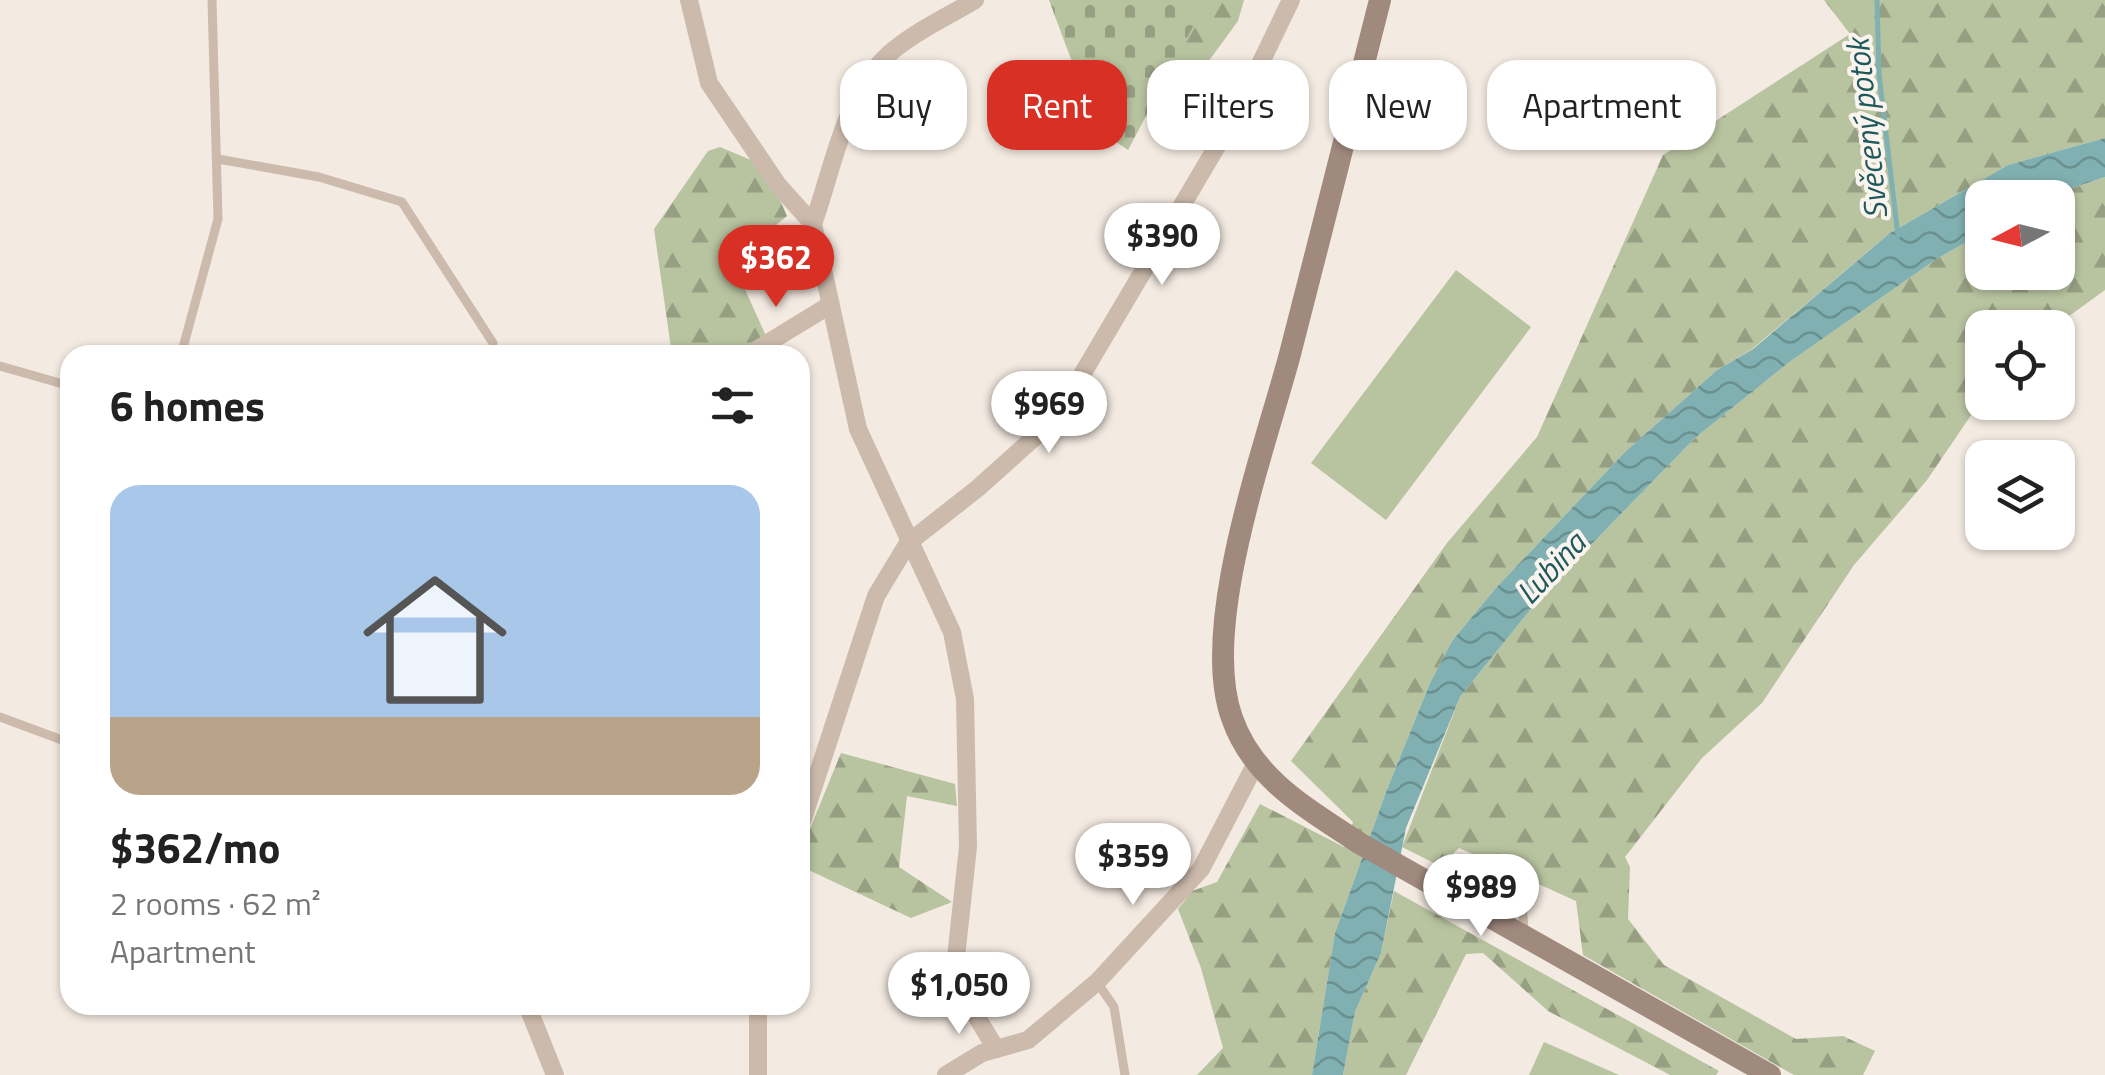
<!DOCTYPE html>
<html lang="en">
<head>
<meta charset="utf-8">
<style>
  body { margin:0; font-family:"Titillium Web",sans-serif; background:#f2f2f2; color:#222; height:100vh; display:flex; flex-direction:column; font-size:38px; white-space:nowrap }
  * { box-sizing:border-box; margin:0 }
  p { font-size:32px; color:#767676 }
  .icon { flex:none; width:55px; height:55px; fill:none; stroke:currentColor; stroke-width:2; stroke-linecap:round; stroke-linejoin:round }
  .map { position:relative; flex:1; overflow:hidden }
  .details { position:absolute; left:60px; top:345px; width:750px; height:670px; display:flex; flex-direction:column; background:#fff; border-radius:30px; box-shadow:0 2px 8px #0004 }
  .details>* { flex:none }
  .hud { position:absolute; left:840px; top:60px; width:950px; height:90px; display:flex; gap:20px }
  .needle { width:65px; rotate:263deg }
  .tools { position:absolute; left:1965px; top:180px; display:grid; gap:20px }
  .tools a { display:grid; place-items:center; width:110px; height:110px; border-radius:20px; background:#fff; box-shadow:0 2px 8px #0004; font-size:50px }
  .price { position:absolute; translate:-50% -85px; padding:0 22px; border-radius:35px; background:#fff; color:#222; font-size:32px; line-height:65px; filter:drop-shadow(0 2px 5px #0008) }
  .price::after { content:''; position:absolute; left:50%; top:60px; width:30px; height:22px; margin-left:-15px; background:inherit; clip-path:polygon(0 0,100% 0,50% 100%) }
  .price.on { background:#d93025; color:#fff }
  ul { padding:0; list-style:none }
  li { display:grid; align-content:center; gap:20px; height:530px; padding:0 50px }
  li+li { border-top:2px solid #e0e0e0 }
  li span { display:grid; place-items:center; height:310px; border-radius:30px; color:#555 }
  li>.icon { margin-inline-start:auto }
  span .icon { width:180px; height:180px; fill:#fffc; stroke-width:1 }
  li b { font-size:42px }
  h2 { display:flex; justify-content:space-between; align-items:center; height:120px; padding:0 50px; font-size:42px }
  .chip { padding:0 35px; border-radius:30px; background:#fff; box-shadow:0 2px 8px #0004; font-size:35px; line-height:90px }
  .chip.on { background:#d93025; color:#fff }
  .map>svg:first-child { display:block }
  .forest { fill:url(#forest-firs) }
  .cemetery { fill:url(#cemetery-stones) }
  .pitch { fill:#b8c3a0 }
  .water { fill:url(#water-waves) }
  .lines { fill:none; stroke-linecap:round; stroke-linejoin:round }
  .stream { stroke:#80b0b1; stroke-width:5 }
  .lane { stroke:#ccbaac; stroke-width:9 }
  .street { stroke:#ccbaac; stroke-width:18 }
  .secondary { stroke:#a0897d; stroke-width:22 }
  .labels { text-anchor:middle; stroke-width:8; stroke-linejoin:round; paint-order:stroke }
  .water-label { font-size:32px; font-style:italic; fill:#20595c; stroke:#fbf4ee }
</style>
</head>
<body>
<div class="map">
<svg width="2105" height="1075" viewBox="0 0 2105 1075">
  <defs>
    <pattern id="forest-firs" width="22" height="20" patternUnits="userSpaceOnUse" patternTransform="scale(2.5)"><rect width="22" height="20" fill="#b8c3a0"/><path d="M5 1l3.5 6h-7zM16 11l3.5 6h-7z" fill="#979f83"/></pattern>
    <pattern id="cemetery-stones" width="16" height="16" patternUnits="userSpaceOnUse" patternTransform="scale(2.5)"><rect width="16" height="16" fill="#b8c3a0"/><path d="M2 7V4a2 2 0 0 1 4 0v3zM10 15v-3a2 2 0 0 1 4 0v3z" fill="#979f83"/></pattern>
    <pattern id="water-waves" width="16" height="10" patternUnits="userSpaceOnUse" patternTransform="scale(2.5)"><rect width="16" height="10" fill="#80b0b1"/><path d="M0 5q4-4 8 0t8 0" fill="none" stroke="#6a9090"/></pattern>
  </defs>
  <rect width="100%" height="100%" fill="#f3eae1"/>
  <g class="forest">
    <polygon points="1207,0 1244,0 1238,21 1189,88 1165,75"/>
    <polygon points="1824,0 2105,0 2105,138 2008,165 1890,233 1752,349 1717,370 1625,452 1495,589 1452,641 1430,683 1386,792 1335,933 1312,1075 1197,1075 1223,1048 1201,968 1178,909 1192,891 1217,882 1260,804 1344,847 1353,822 1291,761 1447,543 1537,437 1663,155 1850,34"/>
    <polygon points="720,147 765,166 787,216 745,251 729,254 766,336 739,355 672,355 654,229 708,151"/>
    <polygon points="2105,177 2105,290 2054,327 1982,328 1982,399 1927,480 1854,565 1762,703 1702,758 1625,857 1630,867 1628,919 1664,965 1796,1039 1843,1036 1875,1051 1863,1075 1794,1075 1583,955 1576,901 1459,848 1440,866 1402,847 1460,697 1543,594 1695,438 1788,363 1935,260 1982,233 1982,272 2058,272 2058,198 2046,197"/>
    <polygon points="841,753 955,784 957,806 907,796 899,867 952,902 911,918 800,866 800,853"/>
    <polygon points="1394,891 1719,1071 1716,1075 1670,1075 1548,1011 1483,953 1466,954 1406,1075 1343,1075 1355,1012 1381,953"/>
  </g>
  <polygon class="cemetery" points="1049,0 1207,0 1128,150 1097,129"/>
  <g class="pitch">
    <polygon points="1456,270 1531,327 1386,520 1311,463"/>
    <polygon points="1544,1042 1619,1075 1529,1075"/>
  </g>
  <polygon class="water" points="2105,138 2105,177 2046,197 1982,198 1982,233 1935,260 1788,363 1695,438 1543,594 1460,697 1406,828 1381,953 1355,1012 1343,1075 1312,1075 1335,933 1386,792 1430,683 1452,641 1495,589 1625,452 1717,370 1753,349 1890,233 2008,165"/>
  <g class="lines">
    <polyline class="stream" points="1877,0 1879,74 1898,236"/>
    <g class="lane">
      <polyline points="218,159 319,177 402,202 493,343"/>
      <polyline points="181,355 218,219 212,0"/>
      <polyline points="0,366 70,386"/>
      <polyline points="0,717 70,743"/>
      <polyline points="1445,886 1482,876 1522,898 1524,933"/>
      <polyline points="1097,982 1114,1007 1125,1075"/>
    </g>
    <g class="street">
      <polyline points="689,0 709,83 778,185 813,224 858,429 952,632 965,699 968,847 956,957 972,1009 996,1049"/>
      <path d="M813,224C833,169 844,95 889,54C914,32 947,17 975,0"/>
      <polyline points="748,355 830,305"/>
      <polyline points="800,828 876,596 908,543 978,488 1037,435 1067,400 1236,114 1291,0"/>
      <polyline points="527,1005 555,1075"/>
      <polyline points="758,1075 758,1005"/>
      <polyline points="946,1075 982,1053 1028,1040 1097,982 1201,869 1255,765"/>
    </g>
    <path class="secondary" d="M1380,0C1351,118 1320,236 1290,354C1265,448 1199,627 1232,718C1253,779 1308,809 1359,843L1770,1075"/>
  </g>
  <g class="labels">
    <g class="water-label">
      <text transform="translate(1867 129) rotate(-96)" y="11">Svěcený potok</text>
      <text transform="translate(1551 568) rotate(-47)" y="11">Lubina</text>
    </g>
  </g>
</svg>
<div class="tools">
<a><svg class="needle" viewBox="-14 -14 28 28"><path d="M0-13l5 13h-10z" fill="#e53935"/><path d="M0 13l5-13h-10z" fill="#767676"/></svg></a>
<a><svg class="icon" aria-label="locate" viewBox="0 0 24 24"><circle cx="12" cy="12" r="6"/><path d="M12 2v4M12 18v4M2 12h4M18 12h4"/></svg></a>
<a><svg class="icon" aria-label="layers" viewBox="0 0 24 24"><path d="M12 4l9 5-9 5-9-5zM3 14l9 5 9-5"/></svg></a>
</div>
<b class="price" style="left:1162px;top:288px">$390</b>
<b class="price on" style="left:776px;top:310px">$362</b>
<b class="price" style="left:1049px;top:456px">$969</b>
<b class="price" style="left:1133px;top:908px">$359</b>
<b class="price" style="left:1481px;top:939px">$989</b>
<b class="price" style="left:959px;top:1037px">$1,050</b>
<div class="hud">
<a class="chip">Buy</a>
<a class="chip on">Rent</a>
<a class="chip">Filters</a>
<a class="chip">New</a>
<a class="chip">Apartment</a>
</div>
<section class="details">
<h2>6 homes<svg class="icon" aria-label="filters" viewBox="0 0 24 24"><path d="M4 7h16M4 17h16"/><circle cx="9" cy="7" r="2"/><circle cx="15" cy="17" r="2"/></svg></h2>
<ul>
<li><span style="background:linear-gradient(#a9c7e8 75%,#b9a48a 0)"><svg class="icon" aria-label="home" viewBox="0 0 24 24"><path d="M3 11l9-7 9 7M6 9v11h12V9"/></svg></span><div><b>$362/mo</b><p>2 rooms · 62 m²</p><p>Apartment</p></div></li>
</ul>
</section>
</div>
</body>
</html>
